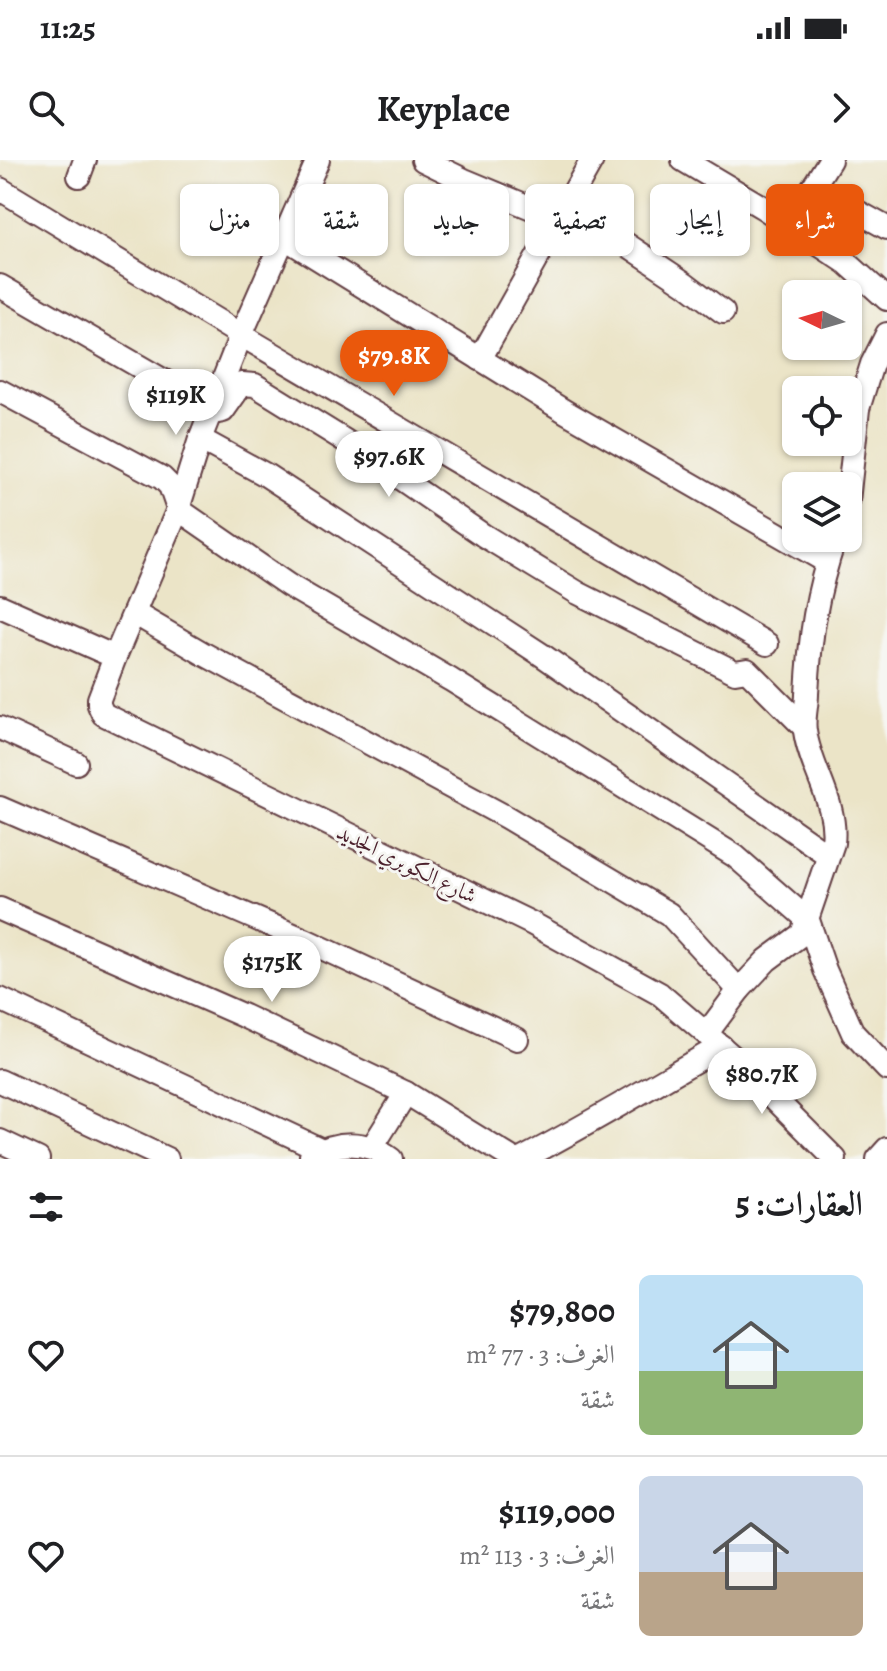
<!DOCTYPE html>
<html lang="ar">
<head>
<meta charset="utf-8">
<style>
  body { margin:0; font-family:Alegreya,Amiri,serif; background:#f6f6f6; color:#202124; direction:rtl; height:100vh; display:flex; flex-direction:column; font-size:30px; white-space:nowrap }
  * { box-sizing:border-box; margin:0 }
  p { font-size:26px; color:#757577 }
  .icon { flex:none; width:44px; height:44px; fill:none; stroke:currentColor; stroke-width:2; stroke-linecap:round; stroke-linejoin:round }
  .map { position:relative; height:999px; overflow:hidden; direction:ltr }
  .panel { display:flex; flex-direction:column; background:#fff; flex:1 }
  .panel>* { flex:none }
  .hud { position:absolute; left:24px; top:24px; width:840px; height:72px; direction:rtl; display:flex; gap:16px }
  .needle { width:52px; rotate:275deg }
  .controls { position:absolute; left:782px; top:120px; display:grid; gap:16px }
  .controls a { display:grid; place-items:center; width:80px; height:80px; border-radius:12px; background:#fff; box-shadow:0 2px 6px #0004; font-size:40px }
  .price { position:absolute; translate:-50% -68px; padding:0 18px; border-radius:28px; background:#fff; color:#222; font-size:26px; line-height:52px; filter:drop-shadow(0 2px 4px #0008) }
  .price::after { content:''; position:absolute; left:50%; top:48px; width:24px; height:18px; margin-left:-12px; background:inherit; clip-path:polygon(0 0,100% 0,50% 100%) }
  .price.active { background:#ea580c; color:#fff }
  ul { padding:0; list-style:none }
  li { display:flex; align-items:center; gap:24px; height:200px; padding:0 24px }
  li+li { border-top:2px solid #e0e0e0 }
  li span { display:grid; place-items:center; flex:none; width:224px; height:160px; border-radius:12px; color:#555 }
  li>.icon { margin-inline-start:auto }
  span .icon { width:96px; height:96px; fill:#fffc; stroke-width:1 }
  li b { font-size:34px }
  h2 { display:flex; justify-content:space-between; align-items:center; height:96px; padding:0 24px; font-size:34px }
  .tag { padding:0 28px; border-radius:12px; background:#fff; box-shadow:0 2px 6px #0004; font-size:28px; line-height:72px }
  .tag.active { background:#ea580c; color:#fff }
  .status { display:flex; justify-content:space-between; align-items:center; height:56px; padding:0 40px; background:#fff; direction:ltr }
  .status svg { height:22px; fill:currentColor }
  header { display:flex; justify-content:space-between; align-items:center; height:104px; padding:0 24px; background:#fff; font-size:36px; font-weight:700 }
  .map>svg:first-child { display:block }
  .lines { fill:none; stroke-linecap:round; stroke-linejoin:round }
  .street-casing { stroke:#623d42; stroke-width:26 }
  .street { stroke:#fff; stroke-width:22 }
  .labels { text-anchor:middle; stroke-width:6; stroke-linejoin:round; paint-order:stroke }
  .street-label { font-size:22px; fill:#4a1f2b; stroke:#f6f6f2 }
</style>
</head>
<body>
<div class="status"><b>11:25</b><svg viewBox="0 0 49 12"><path d="M0 12V9h3v3zM5 12V6h3v6zM10 12V3h3v9zM15 12V0h3v12zM26 1h20v11H26zM47 4h2v5h-2z"/></svg></div>
<header><svg class="icon" aria-label="forward" viewBox="0 0 24 24"><path d="M9 5l7 7-7 7"/></svg>Keyplace<svg class="icon" aria-label="search" viewBox="0 0 24 24"><circle cx="10" cy="10" r="6"/><path d="M15 15l6 6"/></svg></header>
<div class="map">
<svg width="887" height="999" viewBox="0 0 887 999">
  <rect width="100%" height="100%" fill="#f6f6f2"/>
  <filter id="ink" filterUnits="userSpaceOnUse"><feTurbulence type="fractalNoise" baseFrequency=".0125" numOctaves="2"/><feDisplacementMap in="SourceGraphic" scale="16" xChannelSelector="R" yChannelSelector="G"/><feConvolveMatrix kernelMatrix="1 2 1 2 8 2 1 2 1" color-interpolation-filters="sRGB"/></filter>
  <filter id="wash" filterUnits="userSpaceOnUse"><feTurbulence type="fractalNoise" baseFrequency=".006" numOctaves="4" result="noise"/><feDisplacementMap in="SourceGraphic" scale="32" xChannelSelector="R" yChannelSelector="G"/><feGaussianBlur stdDeviation="1.8" result="paint"/><feColorMatrix in="noise" values="0 0 0 0 0 0 0 0 0 0 0 0 0 0 0 0 0 1.4 0 .05"/><feComposite in="paint" operator="in"/></filter>
  <g filter="url(#wash)">
    <rect width="100%" height="100%" fill="#ebe4c7"/>
  </g>
  <g filter="url(#ink)">
    <g class="lines">
      <g class="street-casing">
        <g id="street">
          <polyline points="423,0 464,20 558,59"/>
          <polyline points="683,0 762,47 847,103 887,139"/>
          <polyline points="79,16 85,0"/>
          <polyline points="813,27 887,68"/>
          <polyline points="0,29 241,175 767,484"/>
          <polyline points="566,44 686,124 723,152"/>
          <polyline points="789,65 830,0"/>
          <polyline points="283,77 566,252 827,402"/>
          <polyline points="0,126 218,252 223,251 242,224 255,225 344,280 483,375 578,433 735,512 747,510 804,567"/>
          <polyline points="480,199 592,0"/>
          <polyline points="0,231 162,318 170,326 178,349 288,425 451,520 735,696 808,760 825,810 853,873 887,909"/>
          <polyline points="200,279 266,315 542,495 828,695"/>
          <polyline points="848,341 858,249 872,204 887,174"/>
          <polyline points="0,446 115,497 99,539 99,545 103,554 533,764 660,834 732,896 835,999"/>
          <polyline points="134,453 204,494 506,657 669,754 739,830"/>
          <polyline points="115,497 178,349 200,279 241,175 318,0"/>
          <polyline points="0,568 76,603"/>
          <polyline points="0,648 305,780 517,879"/>
          <polyline points="0,749 244,856 406,933 513,999"/>
          <polyline points="0,839 322,990"/>
          <path d="M707,873L739,830L767,800L802,774L833,683C838,643 810,609 805,571C803,559 807,546 807,534C810,476 816,434 835,378"/>
          <polyline points="0,921 167,999"/>
          <polyline points="0,981 38,999"/>
          <polyline points="373,986 406,933"/>
          <path d="M311,996C339,980 366,980 391,999"/>
          <path d="M522,999C590,964 655,924 721,886"/>
          <polyline points="878,999 887,989"/>
        </g>
      </g>
      <use href="#street" class="street"/>
    </g>
  </g>
  <g class="labels">
    <g class="street-label">
      <text transform="translate(407 703) rotate(26)" y="8">شارع الكوبري الجديد</text>
    </g>
  </g>
</svg>
<div class="controls">
<a><svg class="needle" viewBox="-14 -14 28 28"><path d="M0-13l5 13h-10z" fill="#e53935"/><path d="M0 13l5-13h-10z" fill="#757577"/></svg></a>
<a><svg class="icon" aria-label="locate" viewBox="0 0 24 24"><circle cx="12" cy="12" r="6"/><path d="M12 2v4M12 18v4M2 12h4M18 12h4"/></svg></a>
<a><svg class="icon" aria-label="layers" viewBox="0 0 24 24"><path d="M12 4l9 5-9 5-9-5zM3 14l9 5 9-5"/></svg></a>
</div>
<b class="price active" style="left:394px;top:238px">$79.8K</b>
<b class="price" style="left:176px;top:277px">$119K</b>
<b class="price" style="left:389px;top:339px">$97.6K</b>
<b class="price" style="left:272px;top:844px">$175K</b>
<b class="price" style="left:762px;top:956px">$80.7K</b>
<div class="hud">
<a class="tag active">شراء</a>
<a class="tag">إيجار</a>
<a class="tag">تصفية</a>
<a class="tag">جديد</a>
<a class="tag">شقة</a>
<a class="tag">منزل</a>
</div>
</div>
<section class="panel">
<h2>العقارات: 5<svg class="icon" aria-label="filters" viewBox="0 0 24 24"><path d="M4 7h16M4 17h16"/><circle cx="9" cy="7" r="2"/><circle cx="15" cy="17" r="2"/></svg></h2>
<ul>
<li><span style="background:linear-gradient(#bfe0f5 60%,#8fb573 0)"><svg class="icon" aria-label="home" viewBox="0 0 24 24"><path d="M3 11l9-7 9 7M6 9v11h12V9"/></svg></span><div><b>$79,800</b><p>الغرف: 3 · 77 m²</p><p>شقة</p></div><svg class="icon" aria-label="heart" viewBox="0 0 24 24"><path d="M12 20l-8-8c-3-5 5-10 8-4 3-6 11-1 8 4z"/></svg></li>
<li><span style="background:linear-gradient(#c9d6e8 60%,#b9a48a 0)"><svg class="icon" aria-label="home" viewBox="0 0 24 24"><path d="M3 11l9-7 9 7M6 9v11h12V9"/></svg></span><div><b>$119,000</b><p>الغرف: 3 · 113 m²</p><p>شقة</p></div><svg class="icon" aria-label="heart" viewBox="0 0 24 24"><path d="M12 20l-8-8c-3-5 5-10 8-4 3-6 11-1 8 4z"/></svg></li>
</ul>
</section>
</body>
</html>
